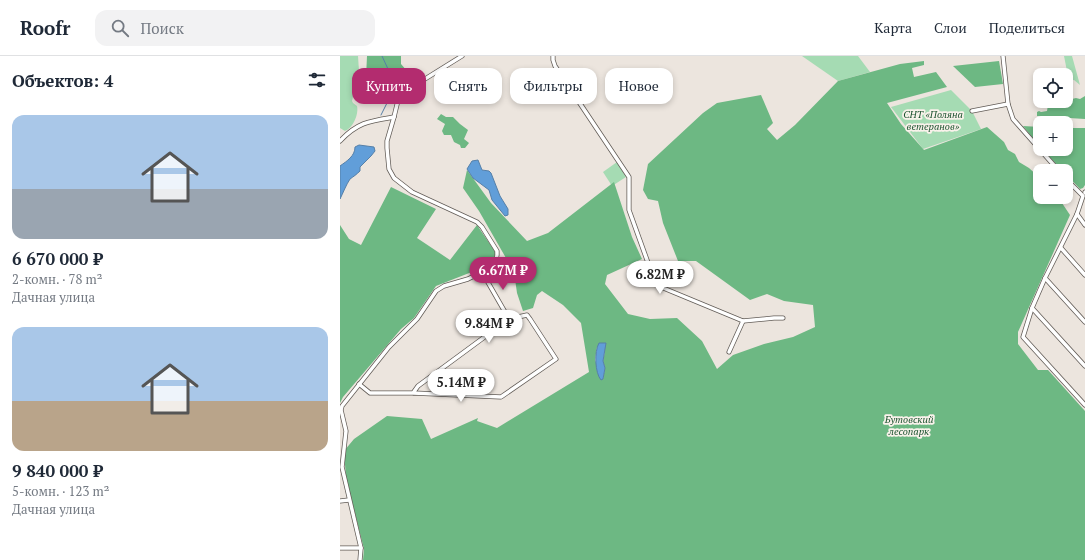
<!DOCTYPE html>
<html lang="ru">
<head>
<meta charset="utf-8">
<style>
  body { margin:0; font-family:"PT Serif",serif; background:#f2f2f3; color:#1f2937; height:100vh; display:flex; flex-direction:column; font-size:15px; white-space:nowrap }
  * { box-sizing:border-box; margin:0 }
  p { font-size:13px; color:#747a83 }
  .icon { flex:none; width:22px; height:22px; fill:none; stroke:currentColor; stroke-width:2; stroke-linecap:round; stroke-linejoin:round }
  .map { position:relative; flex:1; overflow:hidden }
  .side { display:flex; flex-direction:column; background:#fff; width:340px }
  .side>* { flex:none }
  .hud { position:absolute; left:12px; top:12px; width:380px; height:36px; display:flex; gap:8px }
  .controls { position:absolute; left:693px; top:12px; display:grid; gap:8px }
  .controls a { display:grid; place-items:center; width:40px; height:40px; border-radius:8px; background:#fff; box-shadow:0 2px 6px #0003; font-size:20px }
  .price { position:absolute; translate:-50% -34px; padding:0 9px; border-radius:14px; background:#fff; color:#222; font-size:13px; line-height:26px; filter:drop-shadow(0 1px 2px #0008) }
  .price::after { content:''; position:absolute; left:50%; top:24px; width:12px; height:9px; margin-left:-6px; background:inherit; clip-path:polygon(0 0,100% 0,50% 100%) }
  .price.active { background:#b32c6f; color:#fff }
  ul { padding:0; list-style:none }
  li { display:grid; align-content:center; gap:8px; height:212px; padding:0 12px }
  li span { display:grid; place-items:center; height:124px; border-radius:12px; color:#555 }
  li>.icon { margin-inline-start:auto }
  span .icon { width:72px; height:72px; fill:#fffc; stroke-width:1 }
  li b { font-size:17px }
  h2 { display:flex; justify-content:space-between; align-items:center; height:48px; padding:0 12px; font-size:17px }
  .pill { padding:0 14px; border-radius:12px; background:#fff; box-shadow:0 2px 6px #0003; font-size:14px; line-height:36px }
  .pill.active { background:#b32c6f; color:#fff }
  header { display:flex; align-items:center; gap:24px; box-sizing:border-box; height:56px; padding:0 20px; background:#fff; border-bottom:1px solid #e0e1e3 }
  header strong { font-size:19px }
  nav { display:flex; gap:22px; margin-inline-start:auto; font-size:14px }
  .search { width:280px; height:36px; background:#f2f2f3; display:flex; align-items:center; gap:10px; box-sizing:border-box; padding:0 14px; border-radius:12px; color:#747a83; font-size:15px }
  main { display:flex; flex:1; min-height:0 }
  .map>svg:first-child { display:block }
  .green { fill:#a5dbb3 }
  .forest { fill:#6db883; fill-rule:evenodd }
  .water { fill:#619ed9; stroke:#5680a8 }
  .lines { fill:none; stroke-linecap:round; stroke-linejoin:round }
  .stream { stroke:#5680a8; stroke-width:1 }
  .minor-casing { stroke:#625c57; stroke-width:5 }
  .minor { stroke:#fff; stroke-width:3.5 }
  .labels { text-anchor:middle; stroke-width:3.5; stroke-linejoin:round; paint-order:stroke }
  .park-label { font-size:10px; font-style:italic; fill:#1c532f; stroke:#f9f2eb }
</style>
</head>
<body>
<header>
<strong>Roofr</strong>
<div class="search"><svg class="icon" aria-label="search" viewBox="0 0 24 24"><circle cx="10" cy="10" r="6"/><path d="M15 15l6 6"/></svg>Поиск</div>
<nav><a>Карта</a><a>Слои</a><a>Поделиться</a></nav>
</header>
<main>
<section class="side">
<h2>Объектов: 4<svg class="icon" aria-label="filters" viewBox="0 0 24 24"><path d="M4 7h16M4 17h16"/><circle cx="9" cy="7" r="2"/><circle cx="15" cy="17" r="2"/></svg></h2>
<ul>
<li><span style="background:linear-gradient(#a9c7e8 60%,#9aa5b1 0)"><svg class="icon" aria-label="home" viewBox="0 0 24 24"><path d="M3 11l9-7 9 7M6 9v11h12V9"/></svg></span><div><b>6 670 000 ₽</b><p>2-комн. · 78 m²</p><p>Дачная улица</p></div></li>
<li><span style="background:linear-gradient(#a9c7e8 60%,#b9a48a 0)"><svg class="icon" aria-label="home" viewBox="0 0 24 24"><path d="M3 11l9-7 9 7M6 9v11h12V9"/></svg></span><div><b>9 840 000 ₽</b><p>5-комн. · 123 m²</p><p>Дачная улица</p></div></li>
</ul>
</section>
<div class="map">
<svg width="745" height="504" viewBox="0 0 745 504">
  <rect width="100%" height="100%" fill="#ece5de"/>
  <g class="green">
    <path d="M0,0H18L19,15L12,45L13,47L17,50C19,58 13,72 5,75L0,72Z"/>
    <polygon points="462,0 518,0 530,16 498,25"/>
    <polygon points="724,0 732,0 740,29 734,24 729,25"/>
    <polygon points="611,34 632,55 641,73 583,93 551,51"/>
    <polygon points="277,106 286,121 272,130 263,116"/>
  </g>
  <g class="forest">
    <path d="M27,0H61V8L67,15L69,24C60,41 56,48 35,41L33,32L26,22Z"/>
    <path d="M584,5V9L572,12L574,21L596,16L607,31L547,47L561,68L584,94L647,71L664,86L668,94L675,98L679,106L689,112L700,122V141H718L730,159L678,276V288L698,314H708L745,355V504H23L24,493L6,422L4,395L14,383L47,360L82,363L91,383L138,362L137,365L157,372L249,316L241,267L223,249L202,235L197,239L193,252L183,255L177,237L174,216L139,155L123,132L127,114L151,147L187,185L208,177L274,126L292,181L302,203L267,219L265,228L288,258L310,263L337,262L362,285L377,313L393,299L424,288L453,281L475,271L473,249L444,245L427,238L410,244L356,205H338L323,167L318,145L308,143L303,134L308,108L363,57L377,47L421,39L433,67L427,73L437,84L455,69L498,25L560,8ZM257,291L265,295L263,305L265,312L263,323L255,304Z"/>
    <polygon points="659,5 663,28 635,31 613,10"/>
    <polygon points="745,40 745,63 697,60 697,56 699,55 701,56 707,55 708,49 736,42 740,43"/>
    <polygon points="101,58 106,61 113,61 120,68 128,74 124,83 129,87 125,92 121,92 120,89 114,86 111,79 104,79 102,75 105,68 97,63"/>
    <polygon points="683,70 700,71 700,91"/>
    <polygon points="726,72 745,72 745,129 743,132 740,133 726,118 726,115 723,115 702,93 726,93"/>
    <polygon points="51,131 96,153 77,182 110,204 137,169 156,197 153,203 142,212 96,230 74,262 61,273 3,341 0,347 0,169 9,183 21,189"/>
  </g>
  <g class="water">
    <path d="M19,89L34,91L35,95L31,100L20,111V115C17,118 13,121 10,123C6,129 3,137 0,143V110C7,105 15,100 15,91Z"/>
    <polygon points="138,104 142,114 149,115 151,117 160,140 168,153 168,159 165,160 152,144 149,134 133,122 127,113 132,105"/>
    <path d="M259,287H266L263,305L265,312L263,323L261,324C255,317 254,296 259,287Z"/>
  </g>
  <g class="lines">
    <polyline class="stream" points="41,59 53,35 48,13 42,0"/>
    <g class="minor-casing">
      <g id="minor">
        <polyline points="213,0 213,4 215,10 289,121 289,154 316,229 403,265 434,262 443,262"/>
        <polyline points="663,0 668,48 673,63 719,115"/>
        <polyline points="632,55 668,48"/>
        <path d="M0,85C18,66 30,65 54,61L60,36L64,43L77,28L122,0"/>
        <polyline points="726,123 743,140 737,158 705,222 692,252 683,281 745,349"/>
        <polyline points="745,136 745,137"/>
        <polyline points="737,158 745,169"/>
        <polyline points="721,192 745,219"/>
        <polyline points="142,216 169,263"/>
        <polyline points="705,222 745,266"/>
        <polyline points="692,252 745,310"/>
        <polyline points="389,296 403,265"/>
        <polyline points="19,328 30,337 73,337 161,341 216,303 190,263 187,259 169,263 78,330 73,337"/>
        <polyline points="0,445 9,444"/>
        <polyline points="0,492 21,492"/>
        <polyline points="20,504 21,492 2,411 6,375 1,354 2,350 49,291 77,263 96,235 104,230 128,223 142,216 152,209 156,204 157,199 157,195 142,171 137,166 72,136 54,122 49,113 47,92 47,85 54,61"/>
      </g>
    </g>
    <use href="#minor" class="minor"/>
  </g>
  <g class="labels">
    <g class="park-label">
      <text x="593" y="62">СНТ «Поляна<tspan x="593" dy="12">ветеранов»</tspan></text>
      <text x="569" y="367">Бутовский<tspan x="569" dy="12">лесопарк</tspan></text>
    </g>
  </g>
</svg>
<div class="controls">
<a><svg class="icon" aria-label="locate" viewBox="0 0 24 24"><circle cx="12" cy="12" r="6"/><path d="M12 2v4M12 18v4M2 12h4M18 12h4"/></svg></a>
<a>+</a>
<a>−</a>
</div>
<b class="price active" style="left:163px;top:235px">6.67M ₽</b>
<b class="price" style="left:320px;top:239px">6.82M ₽</b>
<b class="price" style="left:149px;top:288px">9.84M ₽</b>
<b class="price" style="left:121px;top:347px">5.14M ₽</b>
<div class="hud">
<a class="pill active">Купить</a>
<a class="pill">Снять</a>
<a class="pill">Фильтры</a>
<a class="pill">Новое</a>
</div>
</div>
</main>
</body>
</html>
